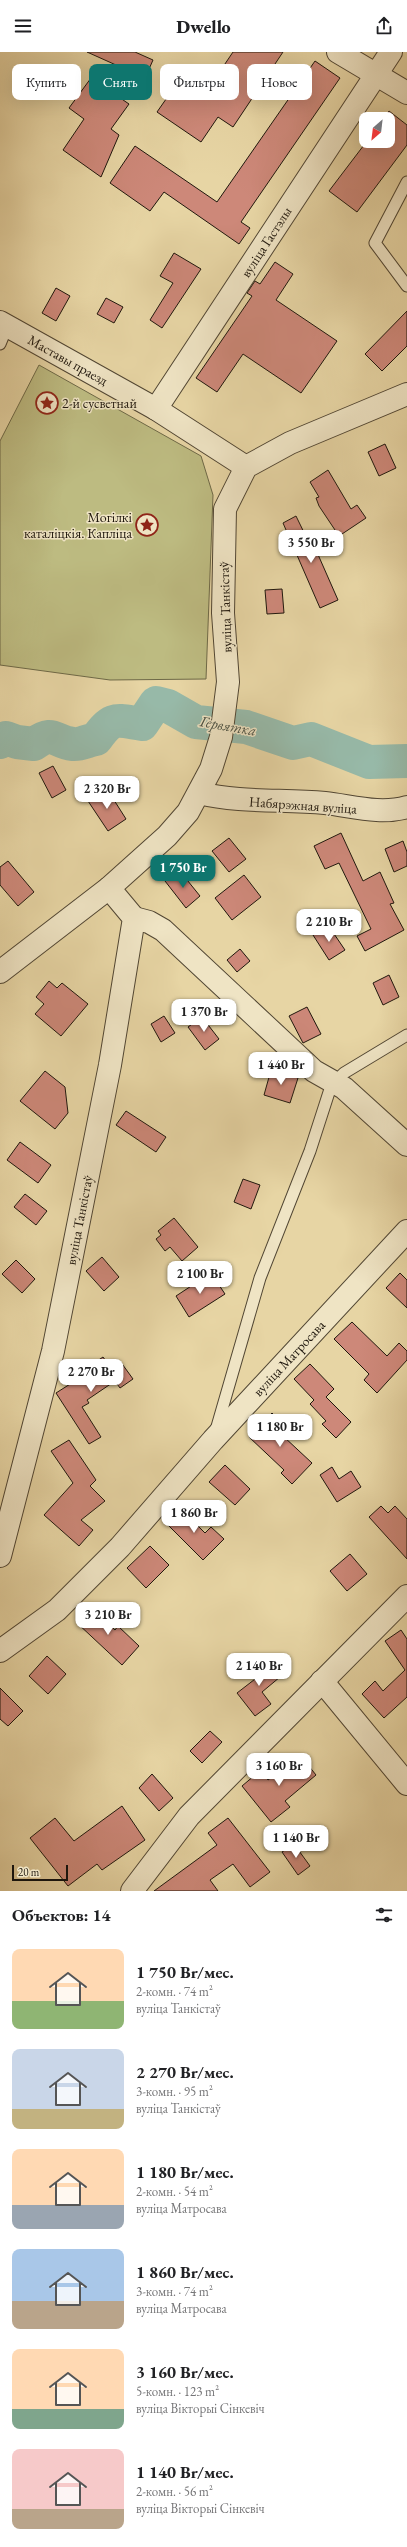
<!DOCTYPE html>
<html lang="ru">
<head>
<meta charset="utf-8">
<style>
  body { margin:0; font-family:"EB Garamond",serif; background:#f6f6f6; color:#202124; height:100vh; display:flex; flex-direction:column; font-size:15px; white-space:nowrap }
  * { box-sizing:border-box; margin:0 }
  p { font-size:13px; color:#757577 }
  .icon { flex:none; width:22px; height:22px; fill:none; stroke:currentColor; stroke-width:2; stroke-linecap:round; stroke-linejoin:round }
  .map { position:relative; height:1839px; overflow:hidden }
  .panel { display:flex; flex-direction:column; background:#fff; flex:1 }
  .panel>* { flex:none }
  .top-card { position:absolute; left:12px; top:12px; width:383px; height:36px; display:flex; gap:8px }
  .needle { width:26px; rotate:208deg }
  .fabs { position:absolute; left:359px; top:60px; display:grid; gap:8px }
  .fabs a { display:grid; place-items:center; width:36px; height:36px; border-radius:8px; background:#fff; box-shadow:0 4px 16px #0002; font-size:20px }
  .scale { position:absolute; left:12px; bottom:10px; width:56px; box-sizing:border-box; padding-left:4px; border:2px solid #1f170d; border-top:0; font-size:11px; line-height:14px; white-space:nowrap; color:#1f170d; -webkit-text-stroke:3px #efe4c4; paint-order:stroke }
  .price { position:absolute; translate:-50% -34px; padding:0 9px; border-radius:8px; background:#fff; color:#222; font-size:13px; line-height:26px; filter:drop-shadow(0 1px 2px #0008) }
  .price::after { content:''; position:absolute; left:50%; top:24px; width:12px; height:9px; margin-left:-6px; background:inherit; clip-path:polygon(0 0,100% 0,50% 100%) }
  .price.on { background:#0f766e; color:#fff }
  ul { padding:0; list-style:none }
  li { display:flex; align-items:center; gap:12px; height:100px; padding:0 12px }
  li span { display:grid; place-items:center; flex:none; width:112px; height:80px; border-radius:8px; color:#555 }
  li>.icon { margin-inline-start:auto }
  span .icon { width:48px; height:48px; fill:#fffc; stroke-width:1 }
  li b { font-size:17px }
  h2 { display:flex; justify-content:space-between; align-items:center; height:48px; padding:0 12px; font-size:17px }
  .pill { padding:0 14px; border-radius:8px; background:#fff; box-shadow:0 4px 16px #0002; font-size:14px; line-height:36px }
  .pill.on { background:#0f766e; color:#fff }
  header { display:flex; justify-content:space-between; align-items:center; height:52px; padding:0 12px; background:#fff; font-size:18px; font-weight:800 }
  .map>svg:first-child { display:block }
  .green { fill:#bdbb81; stroke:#6e6947 }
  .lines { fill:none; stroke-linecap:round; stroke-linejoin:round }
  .river { stroke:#97b9a8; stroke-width:34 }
  .building { fill:#cd8879; stroke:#1f170d }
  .service-casing { stroke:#514633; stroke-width:13 }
  .minor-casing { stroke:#514633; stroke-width:24 }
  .tertiary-casing { stroke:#514633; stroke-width:24 }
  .service { stroke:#efe4c4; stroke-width:11 }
  .minor { stroke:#efe4c4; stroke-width:22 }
  .tertiary { stroke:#efe4c4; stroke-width:22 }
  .labels { text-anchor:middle; stroke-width:3; stroke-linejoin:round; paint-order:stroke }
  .street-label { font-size:14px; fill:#1f170d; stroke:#efe4c4 }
  .poi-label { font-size:14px; fill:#1f170d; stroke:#efe4c4; text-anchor:start }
  .water-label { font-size:15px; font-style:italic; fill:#495043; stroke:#efe4c4 }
</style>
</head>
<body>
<header><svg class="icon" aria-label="menu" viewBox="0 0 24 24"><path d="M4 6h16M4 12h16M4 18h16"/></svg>Dwello<svg class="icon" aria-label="share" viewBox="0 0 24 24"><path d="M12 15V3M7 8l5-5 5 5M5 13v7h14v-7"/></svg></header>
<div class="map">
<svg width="407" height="1839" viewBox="0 0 407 1839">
  <rect width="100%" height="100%" fill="#e7d5a4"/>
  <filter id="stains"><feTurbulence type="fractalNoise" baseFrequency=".005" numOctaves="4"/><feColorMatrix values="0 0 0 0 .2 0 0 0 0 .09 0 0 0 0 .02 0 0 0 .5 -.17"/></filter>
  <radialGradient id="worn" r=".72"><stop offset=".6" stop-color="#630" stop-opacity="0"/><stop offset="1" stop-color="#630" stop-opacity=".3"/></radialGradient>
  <polygon class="green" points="39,313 201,404 213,443 206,627 110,628 0,613 0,389"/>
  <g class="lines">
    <path class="river" d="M0,690L6,686L17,690L34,692C54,677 54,690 73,692C80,693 89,688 96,687C113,664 115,668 142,672L156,651L168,654L196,670L246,675L293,691L311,687L369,710L407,709"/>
  </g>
  <g class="building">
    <polygon points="87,0 135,0 153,8 145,26"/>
    <polygon points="233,0 283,0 233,75 218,65 201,90 157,60 178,30 202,46"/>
    <polygon points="315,9 340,26 241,170 250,176 239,192 164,140 150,159 110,131 135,94 217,150"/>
    <polygon points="91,26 129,52 111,77 119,83 101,125 63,98 84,67 69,56"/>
    <polygon points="389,59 407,73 407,93 357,160 329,139 367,89 388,89 388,67 383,67"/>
    <polygon points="174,201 201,217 162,276 150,268 173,231 160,224"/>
    <polygon points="275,210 293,222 276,248 337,289 301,341 243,302 217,340 196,326 252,244 247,241 255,229 260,232"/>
    <polygon points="56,236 70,244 56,269 42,261"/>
    <polygon points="106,246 123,255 114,271 97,262"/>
    <polygon points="407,259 407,294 382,319 365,302"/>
    <polygon points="385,392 396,416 379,424 368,400"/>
    <polygon points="328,418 351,457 357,453 366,466 339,484 319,454 316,446 319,445 310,430"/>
    <polygon points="296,464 313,499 316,498 338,548 320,556 283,471"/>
    <polygon points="282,537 284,561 267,562 265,538"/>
    <polygon points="53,714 66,738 52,746 39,721"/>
    <polygon points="107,737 126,767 108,779 88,749"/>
    <polygon points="341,781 363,829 380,820 394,851 390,852 404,878 365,899 357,884 371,877 339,811 325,817 314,794"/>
    <polygon points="229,786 246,807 229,820 212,799"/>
    <polygon points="403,789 407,800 407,814 394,820 385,797"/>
    <polygon points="8,809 34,840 18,854 0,833 0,815"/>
    <polygon points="179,818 200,844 186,856 165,829"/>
    <polygon points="244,823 261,845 232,868 215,846"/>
    <polygon points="328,873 345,898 329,908 313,883"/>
    <polygon points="240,897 250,909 237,920 227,908"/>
    <polygon points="389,923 399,945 383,953 373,931"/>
    <polygon points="49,929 57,936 62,931 88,952 61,984 35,962 44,952 36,945"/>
    <polygon points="307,955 321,982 303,991 289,964"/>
    <polygon points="164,964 175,981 161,990 151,972"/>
    <polygon points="202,965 219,987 205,998 188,975"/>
    <polygon points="271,1018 298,1026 290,1051 264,1043"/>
    <polygon points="45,1019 65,1035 68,1061 55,1077 20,1049"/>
    <polygon points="126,1059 166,1085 156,1100 116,1073"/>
    <polygon points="20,1090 51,1113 38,1131 7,1108"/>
    <polygon points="243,1127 260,1133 251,1157 234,1150"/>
    <polygon points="25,1142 47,1159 36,1173 14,1155"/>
    <polygon points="174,1166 198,1195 182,1209 170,1195 165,1199 156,1187 161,1183 158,1179"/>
    <polygon points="102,1205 119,1225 104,1239 86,1219"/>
    <polygon points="16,1208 35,1227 22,1241 2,1222"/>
    <polygon points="211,1221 225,1242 189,1265 176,1244"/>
    <polygon points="400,1221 407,1228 407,1256 386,1236"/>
    <polygon points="352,1270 387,1304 399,1291 407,1299 407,1308 377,1341 364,1328 369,1322 334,1287"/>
    <polygon points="103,1305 111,1316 120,1309 133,1327 120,1336 115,1329 87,1348 89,1351 82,1355 101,1385 89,1392 56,1341 89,1320 87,1316"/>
    <polygon points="310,1312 334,1337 326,1345 351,1370 336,1386 322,1372 326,1369 310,1352 314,1348 294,1327"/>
    <polygon points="272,1361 289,1378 283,1384 312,1411 292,1432 281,1421 284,1418 249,1385"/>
    <polygon points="69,1388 96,1428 90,1434 105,1449 81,1468 93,1478 79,1494 44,1463 73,1431 51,1399"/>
    <polygon points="225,1413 250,1437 235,1453 209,1430"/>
    <polygon points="332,1415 339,1427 351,1419 361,1435 337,1450 320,1423"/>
    <polygon points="381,1454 388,1461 395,1454 407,1467 407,1507 369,1465"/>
    <polygon points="179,1455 205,1481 211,1475 224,1487 203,1508 168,1473 168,1467"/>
    <polygon points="150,1494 169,1513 146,1536 127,1516"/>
    <polygon points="350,1502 367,1522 347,1539 330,1519"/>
    <polygon points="90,1555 115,1578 118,1574 139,1594 122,1613 76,1570"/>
    <polygon points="401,1578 407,1587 407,1645 384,1666 362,1642 375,1629 383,1639 405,1618 385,1589"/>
    <polygon points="47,1604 66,1622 48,1642 29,1624"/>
    <polygon points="264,1604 280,1625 262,1640 271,1652 255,1664 237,1641 259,1624 251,1614"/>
    <polygon points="0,1636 23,1659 8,1674 0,1667"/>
    <polygon points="210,1679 222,1690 202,1711 190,1699"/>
    <polygon points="300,1703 316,1723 285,1749 290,1755 271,1770 242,1734 261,1718 268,1728"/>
    <polygon points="152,1722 173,1746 159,1759 139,1736"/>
    <polygon points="122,1754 145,1788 102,1818 97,1812 68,1834 30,1786 55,1766 74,1789"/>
    <polygon points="228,1766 270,1820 250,1835 233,1812 210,1828 218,1839 154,1839 217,1793 208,1781"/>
    <polygon points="294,1792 310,1814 298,1823 282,1800"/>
  </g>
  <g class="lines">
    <g class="service-casing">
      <g id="service">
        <polyline points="407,130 375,191 407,234"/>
        <polyline points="0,292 7,275"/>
        <polyline points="216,1378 260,1226 310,1099 331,1034 344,1021 407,983"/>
      </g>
    </g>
    <g class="minor-casing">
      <g id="minor">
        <polyline points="338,0 407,41"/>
        <polyline points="0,270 156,357 246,415"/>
        <polyline points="156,357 391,0"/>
        <path d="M199,741C241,751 282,747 325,751C352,754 380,763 407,755"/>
        <polyline points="134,866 149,870 163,878 314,1019 344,1036 407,1093"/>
        <polyline points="0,920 109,836"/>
        <polyline points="0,1599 57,1558 120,1495 213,1388 407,1179"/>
        <polyline points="322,1629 407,1732"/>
        <polyline points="132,1839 189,1764 407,1544"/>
      </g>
    </g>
    <g class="tertiary-casing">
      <polyline id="tertiary" points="0,1504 53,1299 110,1013 134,866 109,836 167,784 188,760 211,717 221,685 228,630 223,561 225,457 246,415 290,391 407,342"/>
    </g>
    <use href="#service" class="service"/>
    <use href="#minor" class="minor"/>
    <use href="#tertiary" class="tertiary"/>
  </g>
  <defs>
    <g id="sight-ring" transform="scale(1.15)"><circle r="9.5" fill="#efe4c4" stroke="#8f2418" stroke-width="1.5"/><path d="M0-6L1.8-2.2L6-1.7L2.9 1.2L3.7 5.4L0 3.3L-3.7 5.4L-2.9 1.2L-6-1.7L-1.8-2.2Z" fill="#8f2418"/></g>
  </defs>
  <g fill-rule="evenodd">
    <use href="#sight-ring" x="47" y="351"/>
    <use href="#sight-ring" x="147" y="473"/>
  </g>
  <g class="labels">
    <g class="street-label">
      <text transform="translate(266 190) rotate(-57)" y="5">вуліца Гастэлы</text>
      <text transform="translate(68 308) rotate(29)" y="5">Маставы праезд</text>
      <text transform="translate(225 555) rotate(-92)" y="5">вуліца Танкістаў</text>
      <text transform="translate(303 753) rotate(4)" y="5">Набярэжная вуліца</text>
      <text transform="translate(79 1168) rotate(-79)" y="5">вуліца Танкістаў</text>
      <text transform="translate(289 1306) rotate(-47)" y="5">вуліца Матросава</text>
    </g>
    <g class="poi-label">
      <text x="62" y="356">2-й сусветнай</text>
      <text x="132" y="470" text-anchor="end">Могілкі<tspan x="132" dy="16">каталіцкія. Капліца</tspan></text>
    </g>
    <g class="water-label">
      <text transform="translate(228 674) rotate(10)" y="5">Гервятка</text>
    </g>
  </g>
  <rect width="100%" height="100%" filter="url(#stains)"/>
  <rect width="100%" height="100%" fill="url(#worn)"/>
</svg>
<div class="fabs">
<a><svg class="needle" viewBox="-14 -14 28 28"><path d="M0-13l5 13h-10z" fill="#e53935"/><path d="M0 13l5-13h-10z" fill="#757577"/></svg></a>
</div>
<div class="scale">20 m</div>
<b class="price" style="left:311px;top:512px">3 550 Br</b>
<b class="price" style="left:107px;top:758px">2 320 Br</b>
<b class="price on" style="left:183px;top:837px">1 750 Br</b>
<b class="price" style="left:329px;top:891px">2 210 Br</b>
<b class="price" style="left:204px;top:981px">1 370 Br</b>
<b class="price" style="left:281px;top:1034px">1 440 Br</b>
<b class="price" style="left:200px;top:1243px">2 100 Br</b>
<b class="price" style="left:91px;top:1341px">2 270 Br</b>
<b class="price" style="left:280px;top:1396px">1 180 Br</b>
<b class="price" style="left:194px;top:1482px">1 860 Br</b>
<b class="price" style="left:108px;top:1584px">3 210 Br</b>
<b class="price" style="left:259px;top:1635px">2 140 Br</b>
<b class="price" style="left:279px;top:1735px">3 160 Br</b>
<b class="price" style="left:296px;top:1807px">1 140 Br</b>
<div class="top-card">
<a class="pill">Купить</a>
<a class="pill on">Снять</a>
<a class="pill">Фильтры</a>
<a class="pill">Новое</a>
</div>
</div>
<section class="panel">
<h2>Объектов: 14<svg class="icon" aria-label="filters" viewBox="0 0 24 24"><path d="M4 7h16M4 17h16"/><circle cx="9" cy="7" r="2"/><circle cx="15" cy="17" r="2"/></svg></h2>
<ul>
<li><span style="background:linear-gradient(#ffd9b3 65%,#8fb573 0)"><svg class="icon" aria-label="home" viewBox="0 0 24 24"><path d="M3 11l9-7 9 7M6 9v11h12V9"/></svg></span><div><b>1 750 Br/мес.</b><p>2-комн. · 74 m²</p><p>вуліца Танкістаў</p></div></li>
<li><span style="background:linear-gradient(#c9d6e8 75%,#c2b280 0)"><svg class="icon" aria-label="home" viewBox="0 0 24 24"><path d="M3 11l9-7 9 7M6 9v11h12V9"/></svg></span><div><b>2 270 Br/мес.</b><p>3-комн. · 95 m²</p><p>вуліца Танкістаў</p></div></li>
<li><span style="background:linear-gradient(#ffd9b3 70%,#9aa5b1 0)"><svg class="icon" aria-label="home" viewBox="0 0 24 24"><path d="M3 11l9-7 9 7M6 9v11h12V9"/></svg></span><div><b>1 180 Br/мес.</b><p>2-комн. · 54 m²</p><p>вуліца Матросава</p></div></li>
<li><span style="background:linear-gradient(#a9c7e8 65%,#b9a48a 0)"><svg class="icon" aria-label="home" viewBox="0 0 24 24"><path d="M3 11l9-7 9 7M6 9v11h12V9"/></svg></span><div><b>1 860 Br/мес.</b><p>3-комн. · 74 m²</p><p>вуліца Матросава</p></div></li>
<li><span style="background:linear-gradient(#ffd9b3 75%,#7fa58c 0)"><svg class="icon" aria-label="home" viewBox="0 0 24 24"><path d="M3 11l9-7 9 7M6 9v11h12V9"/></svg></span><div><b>3 160 Br/мес.</b><p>5-комн. · 123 m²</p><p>вуліца Вікторыі Сінкевіч</p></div></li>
<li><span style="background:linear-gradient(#f6c9c9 75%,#b9a48a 0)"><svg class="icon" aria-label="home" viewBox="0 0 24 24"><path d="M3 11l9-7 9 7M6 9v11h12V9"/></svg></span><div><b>1 140 Br/мес.</b><p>2-комн. · 56 m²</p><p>вуліца Вікторыі Сінкевіч</p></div></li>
</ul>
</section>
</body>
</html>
